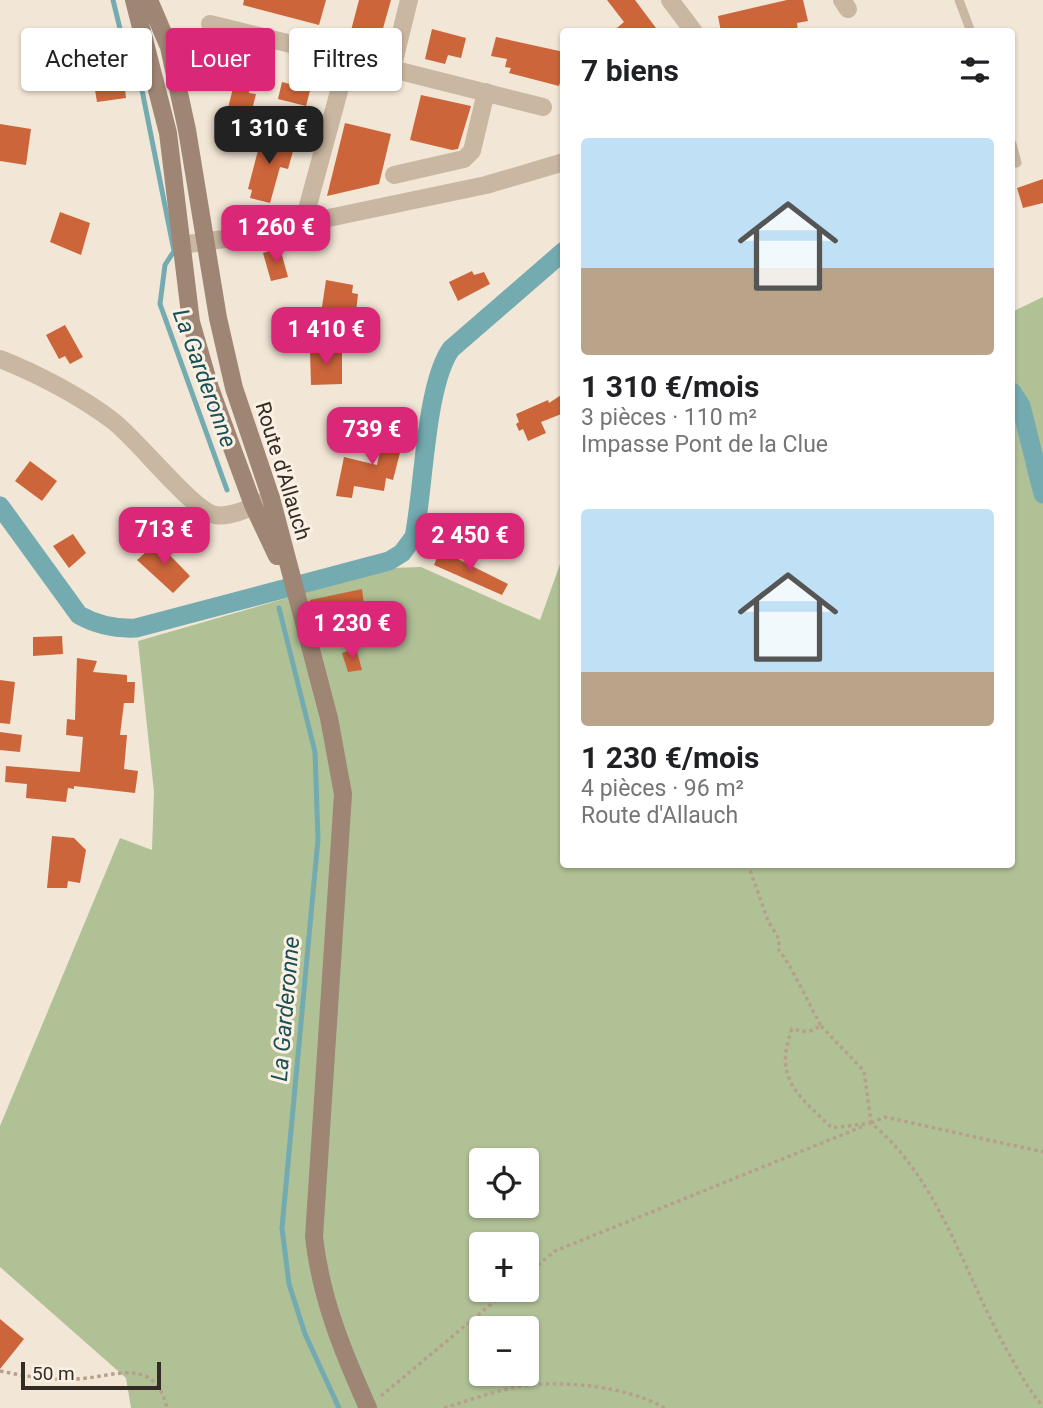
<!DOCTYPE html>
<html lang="fr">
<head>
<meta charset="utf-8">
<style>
  body { margin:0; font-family:Roboto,sans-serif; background:#f6f6f6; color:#202124; height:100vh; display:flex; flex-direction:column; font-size:26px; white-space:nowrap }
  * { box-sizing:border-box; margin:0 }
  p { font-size:23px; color:#757577 }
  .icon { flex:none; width:38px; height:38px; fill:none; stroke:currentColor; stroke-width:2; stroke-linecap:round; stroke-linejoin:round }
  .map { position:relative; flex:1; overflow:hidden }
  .drawer { position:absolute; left:560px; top:28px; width:455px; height:840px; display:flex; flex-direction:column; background:#fff; border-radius:7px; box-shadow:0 2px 5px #0004 }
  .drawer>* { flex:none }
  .banner { position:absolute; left:21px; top:28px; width:434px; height:63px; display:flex; gap:14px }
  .buttons { position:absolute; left:469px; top:1148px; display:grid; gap:14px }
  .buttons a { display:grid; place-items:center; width:70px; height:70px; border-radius:7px; background:#fff; box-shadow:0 2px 5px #0004; font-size:35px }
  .scale { position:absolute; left:21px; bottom:18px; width:140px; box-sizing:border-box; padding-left:7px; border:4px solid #342b25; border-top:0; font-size:19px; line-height:24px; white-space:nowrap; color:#342b25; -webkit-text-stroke:5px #faf0e3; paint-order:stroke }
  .price { position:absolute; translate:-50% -60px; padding:0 16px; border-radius:14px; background:#db2777; color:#fff; font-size:23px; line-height:46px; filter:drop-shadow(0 2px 4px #0008) }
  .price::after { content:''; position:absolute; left:50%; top:42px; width:21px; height:16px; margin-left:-10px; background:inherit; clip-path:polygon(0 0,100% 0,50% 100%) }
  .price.on { background:#222; color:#fff }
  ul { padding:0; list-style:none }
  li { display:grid; align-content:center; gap:14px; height:371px; padding:0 21px }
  li span { display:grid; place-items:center; height:217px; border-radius:7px; color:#555 }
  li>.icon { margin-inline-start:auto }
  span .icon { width:126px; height:126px; fill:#fffc; stroke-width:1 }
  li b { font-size:30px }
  h2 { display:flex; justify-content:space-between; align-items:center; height:84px; padding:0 21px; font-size:30px }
  .tag { padding:0 24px; border-radius:7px; background:#fff; box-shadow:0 2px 5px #0004; font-size:24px; line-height:63px }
  .tag.on { background:#db2777; color:#fff }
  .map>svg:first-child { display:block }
  .green { fill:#b1c196; fill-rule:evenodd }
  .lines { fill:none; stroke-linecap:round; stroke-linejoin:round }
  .stream { stroke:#74abb0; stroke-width:5 }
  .canal { stroke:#74abb0; stroke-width:19 }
  .building { fill:#cc653a }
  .path { stroke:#b6a08c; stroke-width:3.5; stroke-dasharray:3.5 3.5; stroke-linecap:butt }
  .lane { stroke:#cab7a2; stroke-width:9 }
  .street { stroke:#cab7a2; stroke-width:18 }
  .secondary { stroke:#9e8574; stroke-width:18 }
  .labels { text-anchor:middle; stroke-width:6; stroke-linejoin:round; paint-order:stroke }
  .street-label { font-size:21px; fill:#342b25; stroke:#faf0e3 }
  .water-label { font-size:23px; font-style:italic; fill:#195058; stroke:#faf0e3 }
</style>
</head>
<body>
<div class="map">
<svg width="1043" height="1408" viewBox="0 0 1043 1408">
  <rect width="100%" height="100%" fill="#f2e6d6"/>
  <path class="green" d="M1043,297V1408H131L126,1378L0,1267V1126L120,838L152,850L154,792L138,641L391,568L421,567L540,620L563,556L564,864H1012V312ZM481,1160H527V1206H481ZM481,1244H527V1290H481ZM481,1328H527V1374H481Z"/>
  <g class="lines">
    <g class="stream">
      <polyline points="113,0 134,86 141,85 174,251 165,265 160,304 227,490"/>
      <polyline points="279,608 315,752 318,839 282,1228 289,1284 305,1334 339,1408"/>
    </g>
    <g class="canal">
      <polyline points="1012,392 1021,406 1043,494"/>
      <path d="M0,506L79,615C97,625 115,629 136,628L389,561L402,553L414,537C424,489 425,386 451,349L564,251"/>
    </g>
  </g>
  <g class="building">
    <polygon points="244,0 326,0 319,25 243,5"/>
    <polygon points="359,0 391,0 382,32 379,31 377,37 371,36 370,43 349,38"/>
    <polygon points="607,0 635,0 659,32 612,32 624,22"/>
    <polygon points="787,0 803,0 808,21 797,23 798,32 721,32 718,16"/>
    <polygon points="432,29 466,38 461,58 448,55 445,64 425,59"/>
    <polygon points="109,37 115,73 123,72 126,98 97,102 94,84 58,73 91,64 87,41"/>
    <polygon points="496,37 564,52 564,80 561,79 559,86 509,73 511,68 505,67 507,59 491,56"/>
    <polygon points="233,49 255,55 249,93 256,94 251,114 228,108 233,88 230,88 235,71 228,69"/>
    <polygon points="292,77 312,83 306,106 278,99 282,82 290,84"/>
    <polygon points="421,95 471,106 458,149 452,150 410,140"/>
    <polygon points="345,123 391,134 379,184 327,196"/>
    <polygon points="0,124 31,129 26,165 0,161"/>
    <polygon points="263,131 287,137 284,149 293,151 288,169 280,167 270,203 250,198 252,190 248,189"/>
    <polygon points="1043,179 1043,203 1023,208 1017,188"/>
    <polygon points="60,212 90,223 81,255 50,242"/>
    <polygon points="280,248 288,277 271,281 263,253"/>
    <polygon points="472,271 474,275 484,272 490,284 458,301 449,282"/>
    <polygon points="326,280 353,285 352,293 358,294 355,321 325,316 326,308 322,307"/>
    <polygon points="65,325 83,357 70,364 65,356 59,359 46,335"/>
    <polygon points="310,350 342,350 342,384 311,385"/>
    <polygon points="564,393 564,413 541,422 546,433 528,441 523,429 519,431 516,424 519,422 516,414 548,400 549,403"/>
    <polygon points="385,427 405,433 393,480 386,478 384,491 354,486 352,498 336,496 344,457 377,465"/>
    <polygon points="30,461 57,481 42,501 15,481"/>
    <polygon points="73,534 86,553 69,568 53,546"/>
    <polygon points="157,542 190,576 173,593 137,560"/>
    <polygon points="440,550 508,584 502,595 434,565"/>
    <polygon points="362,589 364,605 312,610 310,600"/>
    <polygon points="62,636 63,654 33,656 33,637"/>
    <polygon points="356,648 362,670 348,672 342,653"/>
    <polygon points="77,658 97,661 93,672 127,675 127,682 135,682 134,703 124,703 120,735 127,735 124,769 138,771 135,793 74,786 74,789 68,788 66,802 26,798 27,784 5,782 6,766 80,772 83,737 66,735 67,719 75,720"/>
    <polygon points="0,680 15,682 10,724 0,723"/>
    <polygon points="0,732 22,735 20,752 0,750"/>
    <polygon points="52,836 74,838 86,850 80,883 68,881 67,888 47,888"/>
    <polygon points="0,1319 24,1339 0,1369"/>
  </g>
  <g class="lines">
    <g class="path">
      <path d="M748,864L768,921L779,939V951C787,957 813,1012 821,1026L808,1032L792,1029C773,1079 798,1095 832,1128L871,1123C940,1179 965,1277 1008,1352C1019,1371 1028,1390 1043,1406"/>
      <polyline points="821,1026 864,1071 871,1122"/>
      <polyline points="871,1123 885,1117 1043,1152"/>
      <polyline points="527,1274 555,1251 864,1126"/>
      <path d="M0,1371C25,1376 51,1381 77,1379C115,1377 154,1355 167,1408"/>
      <polyline points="381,1396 508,1290"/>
      <path d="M444,1408C467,1401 489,1393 512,1388C555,1378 627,1386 665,1408"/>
    </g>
    <g class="lane">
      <polyline points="959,0 971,32"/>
      <polyline points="1012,144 1017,163"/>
    </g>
    <g class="street">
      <polyline points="670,0 694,32"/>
      <polyline points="842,0 848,9"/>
      <polyline points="210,24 392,69 409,0"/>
      <polyline points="392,69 543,107"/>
      <polyline points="394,175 464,159 472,151 486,92"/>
      <polyline points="303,224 348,58"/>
      <polyline points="182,245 238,237 486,185 564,162"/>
      <path d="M0,359C36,373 82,397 113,421C137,439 192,510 215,515C233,518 255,505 271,498"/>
    </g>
    <g class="secondary">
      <polyline points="134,0 168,133 191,322 210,388 253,505 277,556"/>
      <path d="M149,0L169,47L187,130L218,318L234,388L271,498L329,718L343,794L314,1237C321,1299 343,1352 368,1408"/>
    </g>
  </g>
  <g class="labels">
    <g class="street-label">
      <text transform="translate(283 471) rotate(73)" y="7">Route d'Allauch</text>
    </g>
    <g class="water-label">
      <text transform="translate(205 378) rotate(70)" y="8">La Garderonne</text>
      <text transform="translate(285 1009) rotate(-85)" y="8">La Garderonne</text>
    </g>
  </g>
</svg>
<div class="buttons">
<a><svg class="icon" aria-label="locate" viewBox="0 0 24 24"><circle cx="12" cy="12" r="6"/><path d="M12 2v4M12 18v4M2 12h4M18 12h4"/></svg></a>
<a>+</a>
<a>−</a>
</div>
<div class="scale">50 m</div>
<b class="price on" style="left:269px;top:166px">1 310 €</b>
<b class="price" style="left:276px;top:265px">1 260 €</b>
<b class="price" style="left:326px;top:367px">1 410 €</b>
<b class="price" style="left:372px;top:467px">739 €</b>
<b class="price" style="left:164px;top:567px">713 €</b>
<b class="price" style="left:470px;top:573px">2 450 €</b>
<b class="price" style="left:352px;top:661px">1 230 €</b>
<div class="banner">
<a class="tag">Acheter</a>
<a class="tag on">Louer</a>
<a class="tag">Filtres</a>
</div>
<section class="drawer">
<h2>7 biens<svg class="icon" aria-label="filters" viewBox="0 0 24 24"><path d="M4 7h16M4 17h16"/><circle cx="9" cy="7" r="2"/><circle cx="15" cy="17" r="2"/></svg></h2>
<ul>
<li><span style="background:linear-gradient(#bfe0f5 60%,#b9a48a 0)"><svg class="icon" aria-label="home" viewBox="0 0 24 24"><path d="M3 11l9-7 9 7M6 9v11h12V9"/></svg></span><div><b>1 310 €/mois</b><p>3 pièces · 110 m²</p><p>Impasse Pont de la Clue</p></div></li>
<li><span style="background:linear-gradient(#bfe0f5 75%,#b9a48a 0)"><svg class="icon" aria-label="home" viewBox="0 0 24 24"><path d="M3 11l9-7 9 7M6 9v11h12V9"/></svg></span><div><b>1 230 €/mois</b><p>4 pièces · 96 m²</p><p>Route d'Allauch</p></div></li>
</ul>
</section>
</div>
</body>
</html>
